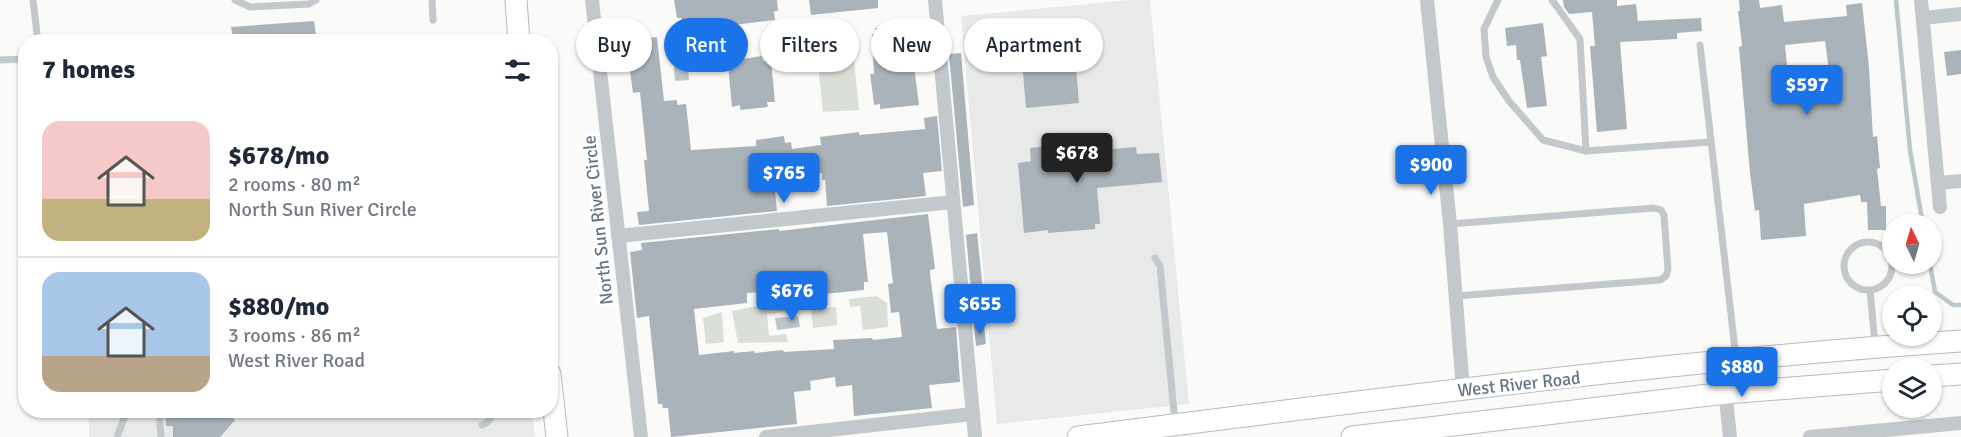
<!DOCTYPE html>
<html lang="en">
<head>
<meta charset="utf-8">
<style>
  body { margin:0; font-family:Signika,sans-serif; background:#f2f2f3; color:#1f2937; height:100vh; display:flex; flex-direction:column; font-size:22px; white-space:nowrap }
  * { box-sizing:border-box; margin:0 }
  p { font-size:20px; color:#747a83 }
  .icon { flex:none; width:33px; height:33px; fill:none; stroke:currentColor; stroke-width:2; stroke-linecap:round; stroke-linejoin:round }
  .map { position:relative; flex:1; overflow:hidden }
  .side { position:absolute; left:18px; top:34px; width:540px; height:384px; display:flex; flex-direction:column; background:#fff; border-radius:24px; box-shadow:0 2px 4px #0004 }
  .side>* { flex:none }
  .hud { position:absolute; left:576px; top:18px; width:570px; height:54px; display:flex; gap:12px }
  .needle { width:39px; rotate:355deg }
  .buttons { position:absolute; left:1882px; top:214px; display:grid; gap:12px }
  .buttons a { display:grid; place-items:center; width:60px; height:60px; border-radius:50%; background:#fff; box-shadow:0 2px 4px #0004; font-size:30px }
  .price { position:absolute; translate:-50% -51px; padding:0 14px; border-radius:6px; background:#1a73e8; color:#fff; font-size:20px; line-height:39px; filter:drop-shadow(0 2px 3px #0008) }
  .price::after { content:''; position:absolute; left:50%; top:36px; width:18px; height:14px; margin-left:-9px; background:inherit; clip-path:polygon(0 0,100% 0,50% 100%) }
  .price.on { background:#222; color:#fff }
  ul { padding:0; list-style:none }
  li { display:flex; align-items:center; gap:18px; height:150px; padding:0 24px }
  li+li { border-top:2px solid #e0e1e3 }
  li span { display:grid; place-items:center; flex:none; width:168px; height:120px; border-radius:18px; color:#555 }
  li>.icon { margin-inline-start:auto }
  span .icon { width:72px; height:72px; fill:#fffc; stroke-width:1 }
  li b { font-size:26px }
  h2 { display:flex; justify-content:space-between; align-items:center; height:72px; padding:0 24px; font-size:26px }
  .chip { padding:0 21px; border-radius:27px; background:#fff; box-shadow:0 2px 4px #0004; font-size:21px; line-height:54px }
  .chip.on { background:#1a73e8; color:#fff }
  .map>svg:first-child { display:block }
  .built { fill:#e8e9e9 }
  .green { fill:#dadfd7 }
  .water { fill:#bbc7cb }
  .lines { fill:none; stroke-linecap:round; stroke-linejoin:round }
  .stream { stroke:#bbc7cb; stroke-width:4.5 }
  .building { fill:#aab3b9; fill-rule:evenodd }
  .primary-casing { stroke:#b5babe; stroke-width:23 }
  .service { stroke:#c3c8cc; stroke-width:7 }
  .minor { stroke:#c3c8cc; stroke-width:14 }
  .primary { stroke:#fff; stroke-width:21 }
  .labels { text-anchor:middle; stroke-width:6; stroke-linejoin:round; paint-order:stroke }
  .street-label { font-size:18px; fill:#657683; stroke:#fff }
</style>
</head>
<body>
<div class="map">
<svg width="1961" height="437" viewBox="0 0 1961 437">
  <rect width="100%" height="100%" fill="#fafaf8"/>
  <g class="built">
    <polygon points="1131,0 1150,0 1189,404 997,424 961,16"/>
    <polygon points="89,411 532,411 535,437 89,437"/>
  </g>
  <g class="green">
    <polygon points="851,31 859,110 823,112 815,35"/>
    <polygon points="877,296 887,303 888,327 863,330 860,306 850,307 849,299"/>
    <polygon points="790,302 790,311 767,314 769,336 786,334 788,342 738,343 732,311 767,304"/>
    <polygon points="836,307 837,325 813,328 811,309"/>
    <polygon points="722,312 724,342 706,344 703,318"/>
  </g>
  <g class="water">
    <polygon points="687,53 689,80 675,81 673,54"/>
    <polygon points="798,316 800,327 777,330 775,318"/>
  </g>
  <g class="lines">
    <g class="stream">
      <polyline points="1896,0 1910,150 1923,225"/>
      <polyline points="1930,264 1935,292 1953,305 1961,305"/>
    </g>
  </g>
  <g class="building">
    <polygon points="674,0 777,0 778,11 774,11 775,20 734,25 733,21 682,26 681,18 677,18"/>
    <polygon points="809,0 878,0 878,8 811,15"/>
    <polygon points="1563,0 1617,0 1617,6 1636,4 1638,21 1701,18 1702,31 1677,33 1677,39 1620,42 1627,129 1597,132 1590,46 1595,46 1592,12 1569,14 1564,7"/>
    <path d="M1739,0H1759L1760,8L1782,5L1784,22L1847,16L1846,5L1862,3L1869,67L1873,137L1877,136L1880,168L1877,169L1881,206H1886V230H1868L1867,202H1861L1860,195L1804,204L1806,236L1761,240L1759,210L1755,211L1750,173L1739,47L1742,46L1738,11H1740ZM1825,41L1829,71L1788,74L1785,45Z"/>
    <polygon points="314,21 317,42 234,42 231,27"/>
    <polygon points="1543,23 1547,56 1541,57 1547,106 1527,108 1520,60 1517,60 1516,45 1507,46 1505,28"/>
    <polygon points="906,25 906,31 913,31 916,58 913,58 919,105 880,109 880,104 874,105 872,88 870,74 874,74 872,34 876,34 875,28"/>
    <polygon points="1073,33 1079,103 1026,108 1020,37"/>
    <polygon points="657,37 664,101 677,100 677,105 686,104 691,150 756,146 756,140 784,136 785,143 791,142 792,149 821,145 820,137 859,132 859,135 925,129 924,118 937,116 942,171 923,173 926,196 827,206 825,180 822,180 822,173 787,175 788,180 774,181 777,211 639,225 637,212 649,211 644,160 647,160 640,92 633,93 627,49 632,48 631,40"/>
    <polygon points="1961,50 1961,74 1947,76 1944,52"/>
    <polygon points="961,53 974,205 963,207 949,54"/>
    <polygon points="762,56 763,61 771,60 775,102 767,102 768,107 740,110 740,105 732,107 728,65 735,64 735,60"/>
    <polygon points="1079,143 1079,152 1136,147 1137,154 1159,153 1162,182 1097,188 1100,224 1095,224 1095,229 1048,233 1048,230 1024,233 1018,163 1031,161 1030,148"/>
    <path d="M928,214L935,269L930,270V274L937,329L956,327L960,382L929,385L932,408L854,416L852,385L836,387L835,377L810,381L811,390L794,392L797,424L671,437L668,408H663L662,404H658L649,316L637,318L630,252L642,250L641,243L779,229V231ZM887,232L893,283L888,284L891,313L899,312L902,337L873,340L872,338L833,340L834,349L784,352L783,350L755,353L754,351L734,353V351L699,355L694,309L747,303V293L772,291L773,299L864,290V282H868L863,234Z"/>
    <polygon points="977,233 983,290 971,291 966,235"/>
    <polygon points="984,325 986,344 976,346 974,326"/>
    <polygon points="165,411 224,411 235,420 220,437 173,437 173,426 166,426"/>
  </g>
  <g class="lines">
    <g class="primary-casing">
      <g id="primary">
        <polyline points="516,0 519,42"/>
        <polyline points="550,374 557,437"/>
        <polyline points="1932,376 1961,374"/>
        <path d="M1078,437C1372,400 1666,361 1961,341"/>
        <polyline points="1352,437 1726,393 1893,380"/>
      </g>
    </g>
    <g class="service">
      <polyline points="33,0 38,42"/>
      <polyline points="235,0 250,7 309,4 316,0"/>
      <polyline points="432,0 433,20"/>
      <polyline points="1498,0 1484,29 1486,57 1493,77 1509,101 1543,140 1586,151 1710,142"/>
      <polyline points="1552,0 1580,39 1586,151"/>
      <polyline points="1700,45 1736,358"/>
      <polyline points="0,60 26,59"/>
      <polyline points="1450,224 1654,208 1661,210 1664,215 1668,270 1666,276 1660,280 1456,296"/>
      <circle cx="1868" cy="266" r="24"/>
      <polyline points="1155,258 1160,266 1175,422"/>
      <polyline points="1870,290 1875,344"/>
      <polyline points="159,411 161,437"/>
      <path d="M482,425C489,422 492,419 491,411"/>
      <polyline points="117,437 127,411"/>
    </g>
    <g class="minor">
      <polyline points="592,0 641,437"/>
      <polyline points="935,0 975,437"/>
      <polyline points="1427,0 1450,224 1463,390"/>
      <polyline points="1921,0 1940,207"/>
      <polyline points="1923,18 1961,14"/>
      <polyline points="1938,183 1961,181"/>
      <polyline points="618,236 953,202"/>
      <polyline points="1722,362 1730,437"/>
      <polyline points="766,437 973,414"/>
      <polyline points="1810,437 1961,423"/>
    </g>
    <use href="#primary" class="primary"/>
  </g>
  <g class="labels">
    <g class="street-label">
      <text transform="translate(598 220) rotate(-96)" y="6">North Sun River Circle</text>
      <text transform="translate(1519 384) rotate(-6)" y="6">West River Road</text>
    </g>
  </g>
</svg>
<div class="buttons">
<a><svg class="needle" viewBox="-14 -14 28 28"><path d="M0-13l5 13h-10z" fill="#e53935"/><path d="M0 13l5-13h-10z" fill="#747a83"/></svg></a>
<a><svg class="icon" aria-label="locate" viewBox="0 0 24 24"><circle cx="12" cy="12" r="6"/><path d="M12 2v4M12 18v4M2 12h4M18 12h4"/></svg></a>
<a><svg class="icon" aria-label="layers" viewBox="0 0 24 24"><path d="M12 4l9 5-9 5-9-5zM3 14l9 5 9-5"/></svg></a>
</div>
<b class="price" style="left:1807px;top:116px">$597</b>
<b class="price on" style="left:1077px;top:184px">$678</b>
<b class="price" style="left:1431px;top:196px">$900</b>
<b class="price" style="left:784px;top:204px">$765</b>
<b class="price" style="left:792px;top:322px">$676</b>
<b class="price" style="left:980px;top:335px">$655</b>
<b class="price" style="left:1742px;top:398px">$880</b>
<div class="hud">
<a class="chip">Buy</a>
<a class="chip on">Rent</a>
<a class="chip">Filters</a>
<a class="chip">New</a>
<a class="chip">Apartment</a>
</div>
<section class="side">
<h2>7 homes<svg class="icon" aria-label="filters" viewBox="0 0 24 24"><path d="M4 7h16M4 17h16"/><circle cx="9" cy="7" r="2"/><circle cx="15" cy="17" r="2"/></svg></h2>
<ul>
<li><span style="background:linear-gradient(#f6c9c9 65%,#c2b280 0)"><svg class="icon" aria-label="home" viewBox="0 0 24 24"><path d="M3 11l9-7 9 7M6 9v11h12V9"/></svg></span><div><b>$678/mo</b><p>2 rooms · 80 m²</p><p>North Sun River Circle</p></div></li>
<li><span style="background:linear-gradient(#a9c7e8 70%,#b9a48a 0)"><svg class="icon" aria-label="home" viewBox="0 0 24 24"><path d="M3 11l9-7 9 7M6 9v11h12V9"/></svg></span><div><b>$880/mo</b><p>3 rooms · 86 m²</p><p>West River Road</p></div></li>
</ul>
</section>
</div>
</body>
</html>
